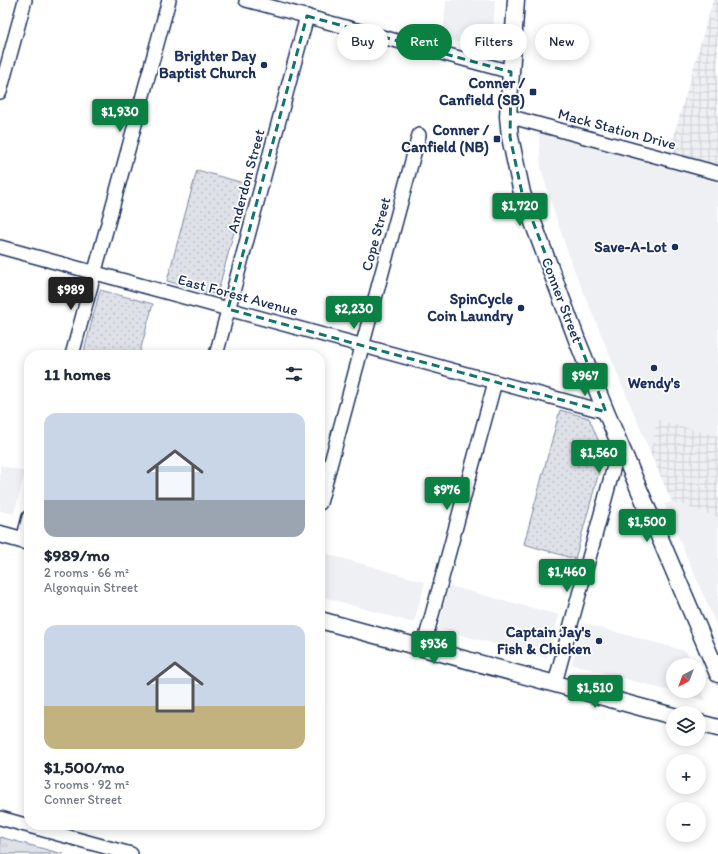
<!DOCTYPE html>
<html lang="en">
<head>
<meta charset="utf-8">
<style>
  body { margin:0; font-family:Itim,sans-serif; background:#f6f6f7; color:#1f2937; height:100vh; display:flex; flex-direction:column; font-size:15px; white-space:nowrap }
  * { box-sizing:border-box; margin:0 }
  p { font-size:13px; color:#747a83 }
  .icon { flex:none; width:22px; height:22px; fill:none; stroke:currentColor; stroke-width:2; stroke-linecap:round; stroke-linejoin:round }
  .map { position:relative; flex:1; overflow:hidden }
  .side { position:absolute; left:24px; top:350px; width:301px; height:480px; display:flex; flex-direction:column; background:#fff; border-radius:16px; box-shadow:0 2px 10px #0003 }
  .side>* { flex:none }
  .top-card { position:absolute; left:337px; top:24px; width:321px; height:36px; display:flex; gap:8px }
  .needle { width:26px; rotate:221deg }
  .tools { position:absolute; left:666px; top:658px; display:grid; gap:8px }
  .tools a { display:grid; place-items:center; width:40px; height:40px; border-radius:50%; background:#fff; box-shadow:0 2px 10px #0003; font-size:20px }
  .price { position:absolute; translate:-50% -34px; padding:0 9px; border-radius:4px; background:#0b8043; color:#fff; font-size:13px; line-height:26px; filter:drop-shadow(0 1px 2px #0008) }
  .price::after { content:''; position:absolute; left:50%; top:24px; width:12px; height:9px; margin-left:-6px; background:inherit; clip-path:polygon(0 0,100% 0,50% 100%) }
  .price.selected { background:#222; color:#fff }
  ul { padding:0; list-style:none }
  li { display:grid; align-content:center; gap:8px; height:212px; padding:0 20px }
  li span { display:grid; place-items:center; height:124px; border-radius:12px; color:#555 }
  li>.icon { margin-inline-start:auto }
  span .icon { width:72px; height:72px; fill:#fffc; stroke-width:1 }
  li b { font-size:17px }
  h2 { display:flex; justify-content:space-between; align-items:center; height:48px; padding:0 20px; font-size:17px }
  .tag { padding:0 14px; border-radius:18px; background:#fff; box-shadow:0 2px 10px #0003; font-size:14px; line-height:36px }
  .tag.selected { background:#0b8043; color:#fff }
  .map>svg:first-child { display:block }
  .built { fill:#eff0f4 }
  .industrial { fill:url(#industrial-grid) }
  .grass { fill:url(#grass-dots); stroke:#7c88a2 }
  .park { fill:url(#park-tufts); stroke:#7c88a2 }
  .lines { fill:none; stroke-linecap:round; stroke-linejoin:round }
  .minor-casing { stroke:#1b2f5e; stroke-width:16 }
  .major-casing { stroke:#1b2f5e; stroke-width:19 }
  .minor { stroke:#fff; stroke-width:13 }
  .major { stroke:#fff; stroke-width:16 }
  .marked { fill:none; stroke:#0f766e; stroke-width:3; stroke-dasharray:8 5; stroke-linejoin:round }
  .poi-dot { fill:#1b2f5e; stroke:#fff; stroke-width:1.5 }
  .labels { text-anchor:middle; stroke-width:3.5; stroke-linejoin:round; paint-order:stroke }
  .poi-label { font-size:15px; font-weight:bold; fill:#1b2f5e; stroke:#fff; text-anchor:end }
  .street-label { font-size:15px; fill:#1b2f5e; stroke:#fff }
</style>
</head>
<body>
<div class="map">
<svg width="718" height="854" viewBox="0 0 718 854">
  <defs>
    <pattern id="industrial-grid" width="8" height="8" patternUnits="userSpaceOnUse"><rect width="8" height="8" fill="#eff0f4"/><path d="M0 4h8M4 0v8" fill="none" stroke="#ccced4"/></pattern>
    <pattern id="grass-dots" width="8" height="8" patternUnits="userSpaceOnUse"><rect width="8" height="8" fill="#dee1e7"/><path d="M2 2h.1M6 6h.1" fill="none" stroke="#bec1c9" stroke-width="1.8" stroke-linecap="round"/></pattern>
    <pattern id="park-tufts" width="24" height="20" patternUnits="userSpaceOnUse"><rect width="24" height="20" fill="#dee1e7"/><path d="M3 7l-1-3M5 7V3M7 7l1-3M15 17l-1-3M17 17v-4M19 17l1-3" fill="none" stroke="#bec1c9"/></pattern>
  </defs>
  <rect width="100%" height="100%" fill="#fff"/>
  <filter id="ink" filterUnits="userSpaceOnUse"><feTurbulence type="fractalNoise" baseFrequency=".025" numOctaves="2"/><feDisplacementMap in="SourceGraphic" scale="8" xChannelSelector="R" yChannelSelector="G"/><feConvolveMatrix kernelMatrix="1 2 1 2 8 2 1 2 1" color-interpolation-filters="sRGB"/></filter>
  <g filter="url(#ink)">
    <g class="built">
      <polygon points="446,0 495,0 492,51 443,38"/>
      <polygon points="538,125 718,180 718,436 657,421 650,452 573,267 557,221 541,169"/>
      <polygon points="0,465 25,472 14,514 0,511"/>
      <polygon points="672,502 718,517 718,629 664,504"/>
      <polygon points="320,552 425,582 414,623 320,596"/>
      <polygon points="449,586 559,615 547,658 438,629"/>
      <polygon points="582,623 686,651 692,665 673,665 673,691 699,691 699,683 706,701 572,664"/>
    </g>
    <g class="industrial">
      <polygon points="713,0 718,0 718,169 668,156"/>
      <polygon points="657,420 718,436 718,517 672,502 650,452"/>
    </g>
    <g class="grass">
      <polygon points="197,170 247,184 217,295 167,281"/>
      <polygon points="100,290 153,304 139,355 83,355"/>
      <polygon points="560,410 589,418 604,454 575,559 524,544"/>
    </g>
    <polygon class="park" points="0,837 63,854 0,854"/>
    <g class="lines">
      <g class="minor-casing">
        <g id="minor">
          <polyline points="246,0 511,72"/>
          <polyline points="0,92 25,0"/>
          <polyline points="508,116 718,173"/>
          <polyline points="0,247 606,412"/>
          <polyline points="72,355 169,0"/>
          <polyline points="216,355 307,16"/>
          <polyline points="320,503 419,135"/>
          <polyline points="23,540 29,517"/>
          <polyline points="423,648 495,382"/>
          <polyline points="555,683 620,444"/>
          <polyline points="0,818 131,854"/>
        </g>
      </g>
      <g class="major-casing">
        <g id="major">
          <polyline points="516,0 508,116 510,137 522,193 577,340 606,412 718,674"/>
          <polyline points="0,534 29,542"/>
          <polyline points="320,620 673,716"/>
          <polyline points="699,723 718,728"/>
        </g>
      </g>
      <use href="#minor" class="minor"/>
      <use href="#major" class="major"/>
    </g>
  </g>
  <path class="marked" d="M307,16L511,72L510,137L522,193L606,412L228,309Z"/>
  <g class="poi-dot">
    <circle cx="264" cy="65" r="4"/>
    <rect x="529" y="88" width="8" height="8" rx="2"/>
    <rect x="493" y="135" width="8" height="8" rx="2"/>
    <circle cx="675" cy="247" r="4"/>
    <circle cx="521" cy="308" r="4"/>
    <circle cx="654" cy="368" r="4"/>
    <circle cx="599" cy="641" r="4"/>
  </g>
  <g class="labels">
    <g class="poi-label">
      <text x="256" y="61">Brighter Day<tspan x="256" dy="17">Baptist Church</tspan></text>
      <text x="525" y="88">Conner /<tspan x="525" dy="17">Canfield (SB)</tspan></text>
      <text x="489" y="135">Conner /<tspan x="489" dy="17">Canfield (NB)</tspan></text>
      <text x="667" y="252">Save-A-Lot</text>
      <text x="513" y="304">SpinCycle<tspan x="513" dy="17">Coin Laundry</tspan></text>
      <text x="654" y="388" text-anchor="middle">Wendy's</text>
      <text x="591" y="637">Captain Jay's<tspan x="591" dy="17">Fish &amp; Chicken</tspan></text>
    </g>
    <g class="street-label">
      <text transform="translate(617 129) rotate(15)" y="5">Mack Station Drive</text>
      <text transform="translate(246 181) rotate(-75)" y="5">Anderdon Street</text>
      <text transform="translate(376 234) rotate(-75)" y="5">Cope Street</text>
      <text transform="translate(238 295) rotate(15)" y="5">East Forest Avenue</text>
      <text transform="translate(562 300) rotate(69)" y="5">Conner Street</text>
    </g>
  </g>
</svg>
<div class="tools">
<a><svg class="needle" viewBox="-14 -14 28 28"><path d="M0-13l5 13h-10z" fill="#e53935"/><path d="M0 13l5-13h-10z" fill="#747a83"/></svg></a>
<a><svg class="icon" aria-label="layers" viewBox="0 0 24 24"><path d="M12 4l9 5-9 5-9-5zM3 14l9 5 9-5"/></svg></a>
<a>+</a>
<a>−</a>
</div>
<b class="price" style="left:120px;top:133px">$1,930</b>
<b class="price" style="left:520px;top:227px">$1,720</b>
<b class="price selected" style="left:71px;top:311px">$989</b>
<b class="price" style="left:354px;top:330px">$2,230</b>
<b class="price" style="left:585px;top:397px">$967</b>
<b class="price" style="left:599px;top:474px">$1,560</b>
<b class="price" style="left:447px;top:511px">$976</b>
<b class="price" style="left:647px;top:543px">$1,500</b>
<b class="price" style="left:567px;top:593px">$1,460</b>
<b class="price" style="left:434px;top:665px">$936</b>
<b class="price" style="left:595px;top:709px">$1,510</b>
<div class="top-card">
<a class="tag">Buy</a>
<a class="tag selected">Rent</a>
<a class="tag">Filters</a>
<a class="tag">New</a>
</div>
<section class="side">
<h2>11 homes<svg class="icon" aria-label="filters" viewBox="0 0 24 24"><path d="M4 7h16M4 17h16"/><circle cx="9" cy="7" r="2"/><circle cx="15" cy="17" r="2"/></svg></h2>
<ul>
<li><span style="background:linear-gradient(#c9d6e8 70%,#9aa5b1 0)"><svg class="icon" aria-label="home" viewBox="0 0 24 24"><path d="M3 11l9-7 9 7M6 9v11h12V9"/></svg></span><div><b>$989/mo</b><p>2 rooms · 66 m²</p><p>Algonquin Street</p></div></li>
<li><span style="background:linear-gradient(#c9d6e8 65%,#c2b280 0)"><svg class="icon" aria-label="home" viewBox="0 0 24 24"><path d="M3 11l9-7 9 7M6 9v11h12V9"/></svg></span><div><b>$1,500/mo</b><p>3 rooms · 92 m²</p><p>Conner Street</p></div></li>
</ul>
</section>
</div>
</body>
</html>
